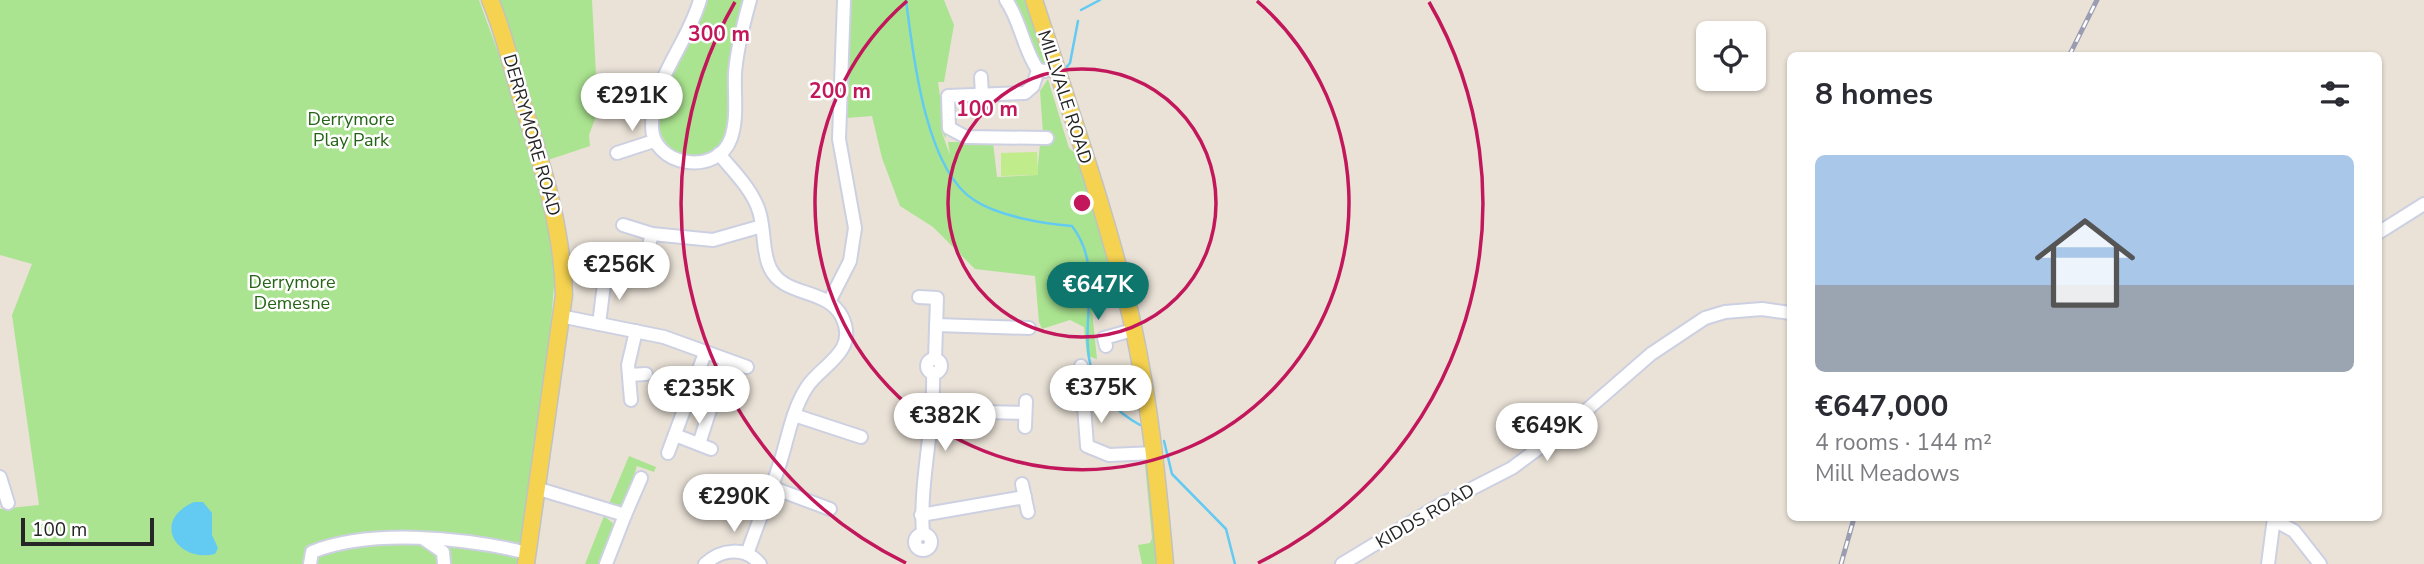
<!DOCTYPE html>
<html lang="en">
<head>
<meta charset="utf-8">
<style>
  body { margin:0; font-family:"Nunito Sans",sans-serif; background:#f7f7f7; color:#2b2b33; height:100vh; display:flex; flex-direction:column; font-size:26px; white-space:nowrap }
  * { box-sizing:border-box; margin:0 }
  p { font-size:23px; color:#7c7c81 }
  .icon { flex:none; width:38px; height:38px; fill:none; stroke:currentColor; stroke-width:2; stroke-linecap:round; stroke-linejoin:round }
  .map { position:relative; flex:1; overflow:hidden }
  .side { position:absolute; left:1787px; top:52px; width:595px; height:469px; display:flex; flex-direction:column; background:#fff; border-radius:10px; box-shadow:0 2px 5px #0004 }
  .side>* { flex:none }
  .buttons { position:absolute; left:1696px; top:21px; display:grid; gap:14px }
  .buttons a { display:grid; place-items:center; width:70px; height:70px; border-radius:10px; background:#fff; box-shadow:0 2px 5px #0004; font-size:35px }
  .scale { position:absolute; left:21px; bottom:18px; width:133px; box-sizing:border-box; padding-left:7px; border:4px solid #262626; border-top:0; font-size:19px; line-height:24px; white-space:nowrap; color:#262626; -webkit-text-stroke:5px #fff; paint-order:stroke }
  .price { position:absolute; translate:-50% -60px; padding:0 16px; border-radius:24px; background:#fff; color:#222; font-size:23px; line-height:46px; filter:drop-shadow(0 2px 4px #0008) }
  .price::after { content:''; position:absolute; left:50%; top:42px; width:21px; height:16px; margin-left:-10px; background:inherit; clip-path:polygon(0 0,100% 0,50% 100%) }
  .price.selected { background:#0f766e; color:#fff }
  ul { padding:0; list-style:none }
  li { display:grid; align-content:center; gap:14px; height:371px; padding:0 28px }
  li span { display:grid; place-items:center; height:217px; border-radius:10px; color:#555 }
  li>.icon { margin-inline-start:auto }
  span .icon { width:126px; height:126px; fill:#fffc; stroke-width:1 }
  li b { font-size:30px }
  h2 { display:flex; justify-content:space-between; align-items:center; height:84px; padding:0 28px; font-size:30px }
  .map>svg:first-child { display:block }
  .green { fill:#abe490 }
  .pitch { fill:#c1ec8b }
  .water { fill:#63caf2 }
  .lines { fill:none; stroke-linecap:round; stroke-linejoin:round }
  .stream { stroke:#63caf2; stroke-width:2.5 }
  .minor-casing { stroke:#ccd0e1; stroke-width:16 }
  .major-casing { stroke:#c2c2c2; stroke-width:19 }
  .minor { stroke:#fff; stroke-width:12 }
  .major { stroke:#f5d250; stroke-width:16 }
  .rail-casing { stroke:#9a9db2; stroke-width:5 }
  .rail { stroke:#fff; stroke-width:2.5; stroke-dasharray:8; stroke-linecap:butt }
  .ring { fill:none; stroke:#c2185b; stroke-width:3.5 }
  .labels { text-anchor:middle; stroke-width:5; stroke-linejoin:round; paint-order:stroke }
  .street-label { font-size:18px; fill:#262626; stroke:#fff }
  .park-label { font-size:18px; fill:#256416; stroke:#fff }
  .centre { fill:#c2185b; stroke:#fff; stroke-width:3.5 }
  .ring-label { font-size:21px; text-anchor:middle; font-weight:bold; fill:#c2185b; stroke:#fff; stroke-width:5; stroke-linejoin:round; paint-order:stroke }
</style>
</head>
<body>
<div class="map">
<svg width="2424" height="564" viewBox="0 0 2424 564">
  <rect width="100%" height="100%" fill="#eae2d7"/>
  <g class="green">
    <polygon points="0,0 479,0 530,140 554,249 555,274 548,357 518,564 0,564 0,509 39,505 12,315 32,264 0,255"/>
    <polygon points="487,0 592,0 598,111 589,135 590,146 548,160"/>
    <path d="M706,0H745L729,130C725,138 721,147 714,152C689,169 655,145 659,117C665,76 692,38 706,0Z"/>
    <polygon points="851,0 944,0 954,25 944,82 938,82 946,139 941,130 950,155 948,142 993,142 997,177 1037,175 1040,144 1051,143 1049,134 1043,133 1040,91 1048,79 1069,148 1076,154 1114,267 1117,297 1094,303 1092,311 1097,359 1087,356 1084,327 1070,320 1042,329 1039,322 1035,276 975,269 933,227 900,206 882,158 872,116 846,118"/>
    <polygon points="1014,0 1027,0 1048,61 1045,65 1039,63"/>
    <polygon points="629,456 656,467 654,472 637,466 625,504 615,509 608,506"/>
    <polygon points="1145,464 1148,466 1159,564 1142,564 1138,545 1150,543 1152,538"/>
    <polygon points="604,516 615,525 599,564 585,564"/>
  </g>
  <polygon class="pitch" points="1037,152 1038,175 1001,176 1001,153"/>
  <path class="water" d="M194,502H203L212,513V535L218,548L215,554C179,563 149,522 194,502Z"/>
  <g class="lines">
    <g class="stream">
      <path d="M906,0C913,54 925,169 974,200C998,216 1044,224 1072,226C1120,288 1043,370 1140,425"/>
      <polyline points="1081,10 1100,0"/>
      <polyline points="1065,69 1070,63 1078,21"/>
      <polyline points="1164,441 1172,474 1226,529 1235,564"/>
    </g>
    <g class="minor-casing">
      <g id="minor">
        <path d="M700,0C688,43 653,78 652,124C650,167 718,177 731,138C738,118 734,94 735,73C737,48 743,25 750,0"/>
        <path d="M1006,0C1021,21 1023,49 1038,70L1045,71"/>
        <polyline points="1038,70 1033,86 1025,93 948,96 949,128 966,137 1047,138"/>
        <polyline points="981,77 982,95"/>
        <polyline points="604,81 657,95"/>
        <polyline points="617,153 654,141"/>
        <path d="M719,154C733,171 752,189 759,211C765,229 762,252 770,268C784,298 827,287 842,317C859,352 821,365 807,387C792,410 788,438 780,463C770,493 758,523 747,554"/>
        <polyline points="623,225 652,234 713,240 762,226"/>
        <polyline points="2378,233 2424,204"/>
        <polyline points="648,249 652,234"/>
        <polyline points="919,297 937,298 935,359"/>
        <polyline points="829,302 850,261 855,228 839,139 844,0"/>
        <polyline points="560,316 664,337 747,367"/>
        <polyline points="599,324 605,276"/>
        <polyline points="936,325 1029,328"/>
        <polyline points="1106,346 1104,338 1133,330"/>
        <circle cx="934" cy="366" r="7"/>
        <polyline points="1081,366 1087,446 1109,455 1155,453"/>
        <polyline points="629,375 646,374"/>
        <polyline points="631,400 628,365 636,331"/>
        <polyline points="1063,400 1084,401"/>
        <polyline points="934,411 1025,413"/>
        <polyline points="794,415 861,437"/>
        <polyline points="1025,427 1026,401"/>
        <polyline points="675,435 711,449"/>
        <polyline points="699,444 726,360"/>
        <polyline points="668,453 705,353"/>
        <polyline points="0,477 8,503"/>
        <polyline points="1022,484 1028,512"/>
        <polyline points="771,487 830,509"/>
        <polyline points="539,489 625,515 641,478"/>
        <polyline points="921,515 1025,497"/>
        <polyline points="2274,520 2294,531 2320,564"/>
        <circle cx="923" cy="542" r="8"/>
        <path d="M923,534C919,480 935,427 933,373"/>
        <polyline points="424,539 443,552 444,564"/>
        <path d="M310,564L312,552C372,528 466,538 528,553"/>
        <polyline points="606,564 625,515"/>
        <path d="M705,564C721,549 745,546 760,564"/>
        <polyline points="1342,564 1438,506 1512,468 1566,428 1651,354 1705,318 1725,312 1762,309 1790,313"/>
        <polyline points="2268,564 2274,518"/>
      </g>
    </g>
    <g class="major-casing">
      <g id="major">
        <path d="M490,0C503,30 510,60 519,92C540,159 562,223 564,295L526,564"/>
        <path d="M1034,0C1069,108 1108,216 1133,326C1150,405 1158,484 1165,564"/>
      </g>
    </g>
    <use href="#minor" class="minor"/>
    <use href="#major" class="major"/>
    <g class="rail-casing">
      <g id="rail">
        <polyline points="2069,56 2097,0"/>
        <polyline points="1841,564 1854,518"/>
      </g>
    </g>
    <use href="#rail" class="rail"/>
  </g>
  <g class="ring">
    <circle cx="1082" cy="203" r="134"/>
    <path d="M1257 1A267 267 0 1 1 907 1"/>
    <path d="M906 563A401 401 0 0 1 735 2M1429 2A401 401 0 0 1 1258 563"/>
  </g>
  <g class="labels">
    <g class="street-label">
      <text transform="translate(1065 97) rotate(72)" y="6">MILLVALE ROAD</text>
      <text transform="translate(532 135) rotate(74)" y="6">DERRYMORE ROAD</text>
      <text transform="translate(1425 516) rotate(-30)" y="6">KIDDS ROAD</text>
    </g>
    <g class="park-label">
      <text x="351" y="125">Derrymore<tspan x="351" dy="21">Play Park</tspan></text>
      <text x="292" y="288">Derrymore<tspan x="292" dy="21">Demesne</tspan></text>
    </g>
  </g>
  <circle cx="1082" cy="203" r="10" class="centre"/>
  <g class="ring-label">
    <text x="719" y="41">300 m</text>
    <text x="840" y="98">200 m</text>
    <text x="987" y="116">100 m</text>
  </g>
</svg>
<div class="buttons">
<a><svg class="icon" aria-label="locate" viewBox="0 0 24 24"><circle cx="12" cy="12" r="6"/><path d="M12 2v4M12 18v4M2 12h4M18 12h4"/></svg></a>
</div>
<div class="scale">100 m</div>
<b class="price" style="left:632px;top:133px">€291K</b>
<b class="price" style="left:619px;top:302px">€256K</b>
<b class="price selected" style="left:1098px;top:322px">€647K</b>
<b class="price" style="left:1101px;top:425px">€375K</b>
<b class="price" style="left:699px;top:426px">€235K</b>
<b class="price" style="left:945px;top:453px">€382K</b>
<b class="price" style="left:1547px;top:463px">€649K</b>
<b class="price" style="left:734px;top:534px">€290K</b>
<section class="side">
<h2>8 homes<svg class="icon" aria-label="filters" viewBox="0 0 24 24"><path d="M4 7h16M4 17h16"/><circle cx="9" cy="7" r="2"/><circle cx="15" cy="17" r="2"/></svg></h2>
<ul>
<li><span style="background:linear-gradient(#a9c7e8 60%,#9aa5b1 0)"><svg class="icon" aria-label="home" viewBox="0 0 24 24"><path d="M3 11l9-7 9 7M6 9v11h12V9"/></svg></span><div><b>€647,000</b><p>4 rooms · 144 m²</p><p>Mill Meadows</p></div></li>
</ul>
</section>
</div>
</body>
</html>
